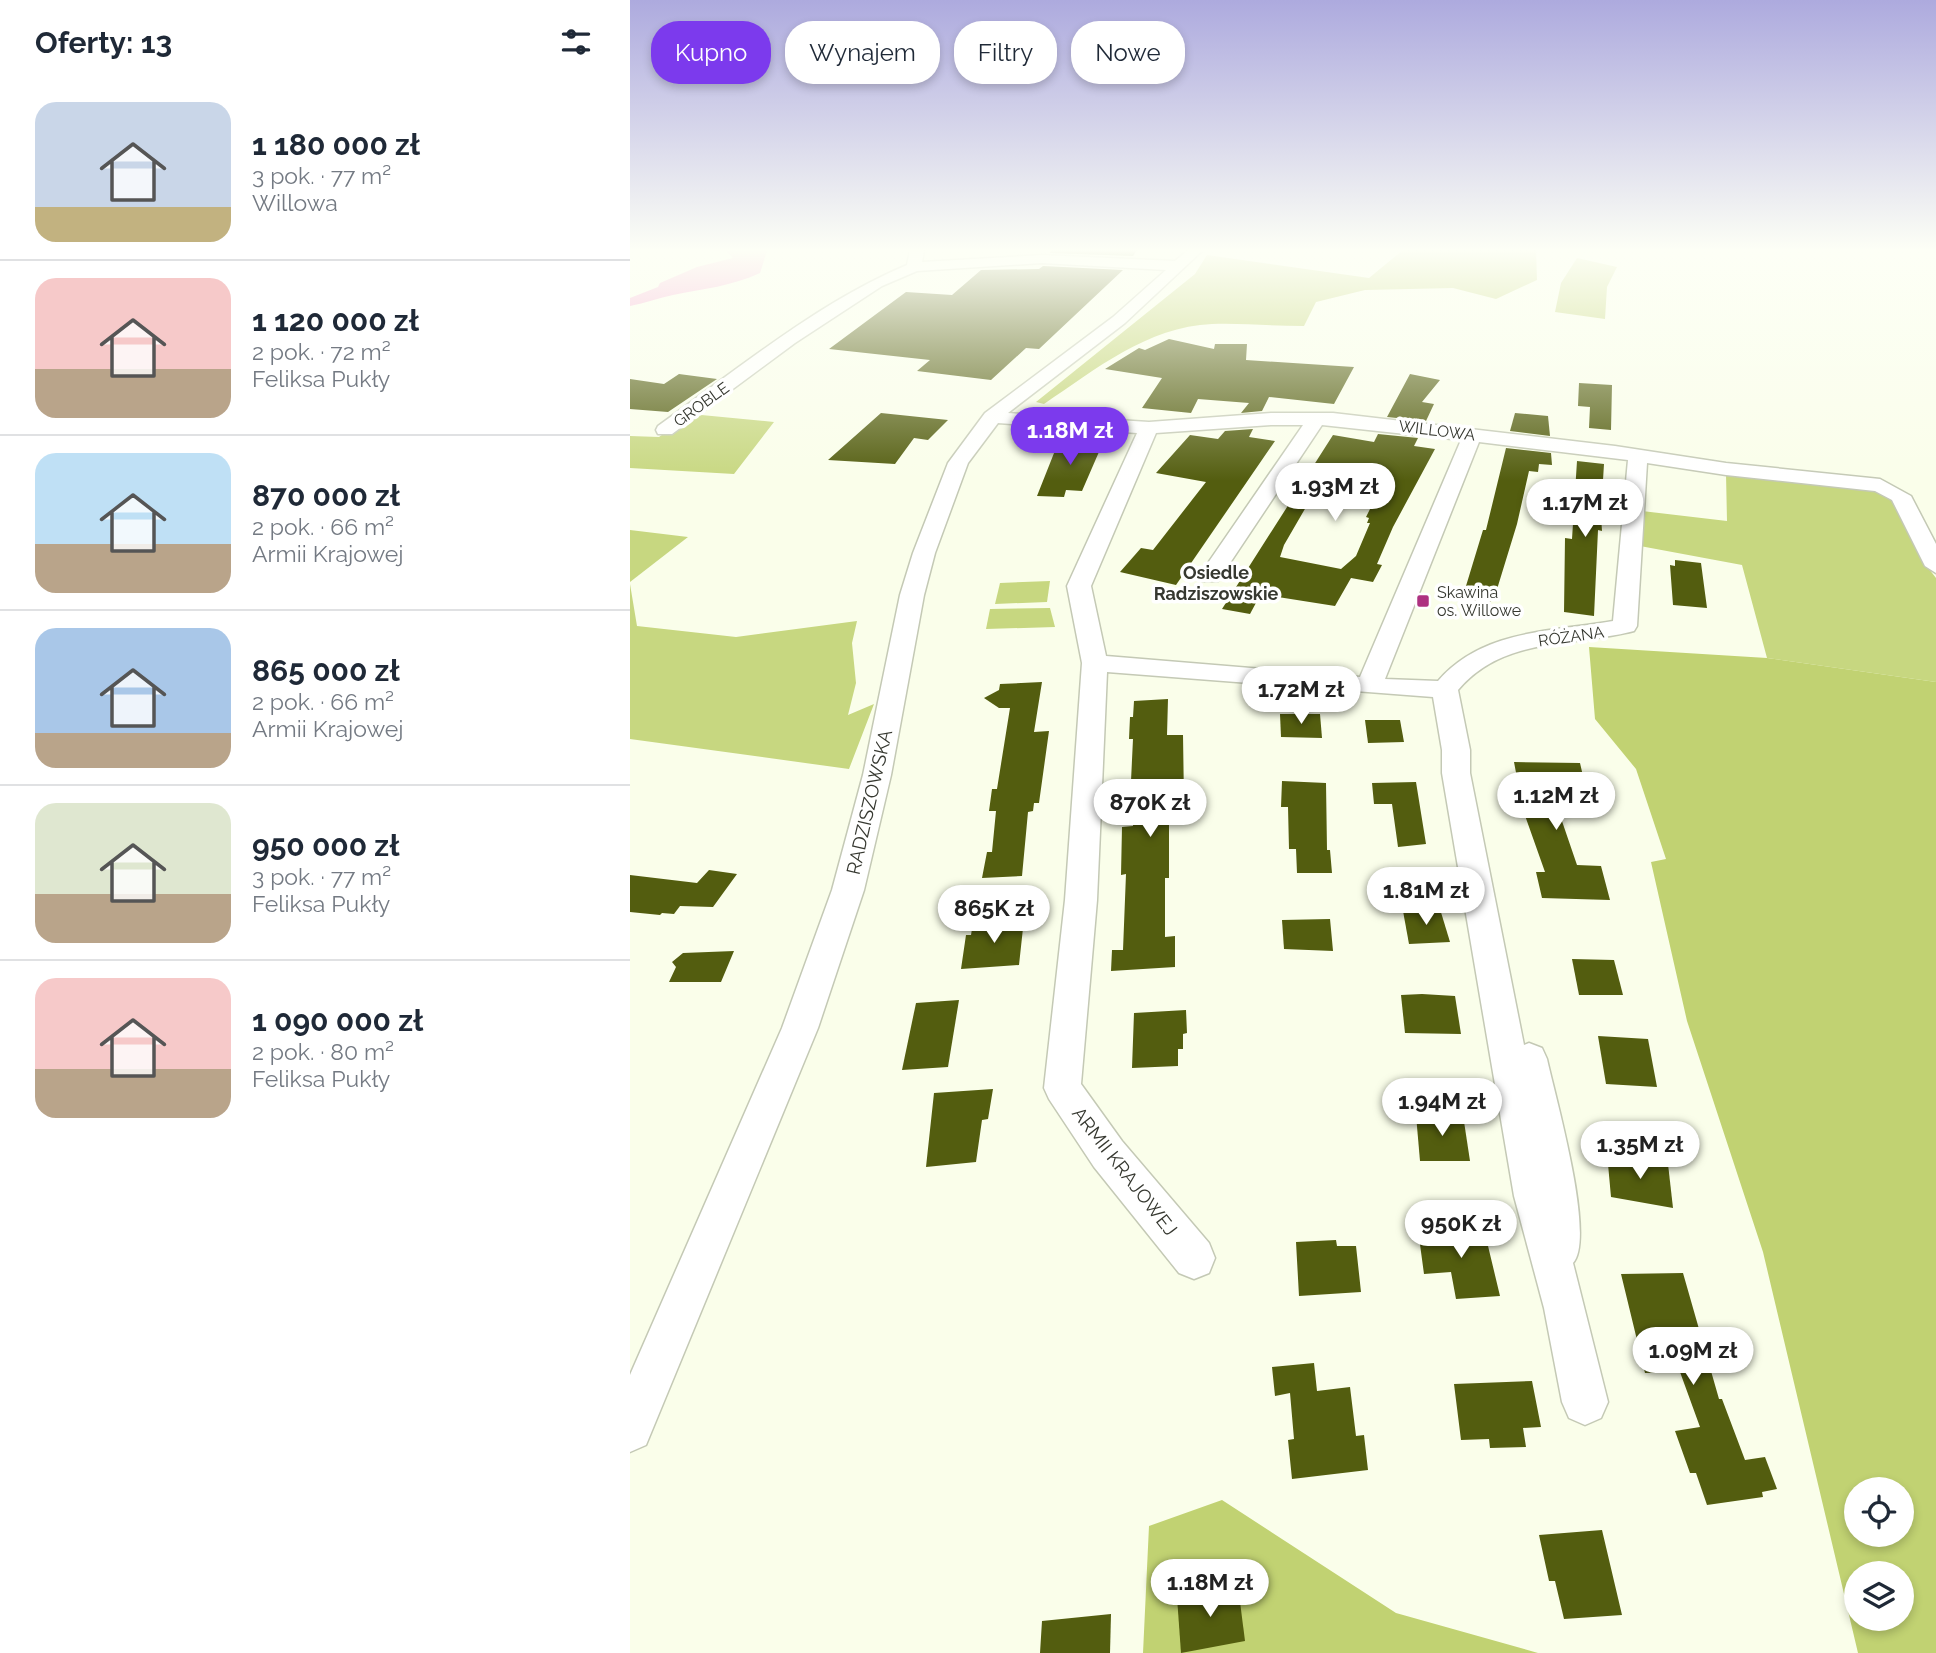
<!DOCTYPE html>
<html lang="pl">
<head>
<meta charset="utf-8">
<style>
  body { margin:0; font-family:Raleway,sans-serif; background:#f2f2f3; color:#1f2937; height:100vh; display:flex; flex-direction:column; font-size:26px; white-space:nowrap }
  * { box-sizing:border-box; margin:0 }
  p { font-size:23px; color:#747a83 }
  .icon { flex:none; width:38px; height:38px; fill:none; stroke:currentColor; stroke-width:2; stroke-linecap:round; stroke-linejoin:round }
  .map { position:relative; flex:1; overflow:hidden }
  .side { display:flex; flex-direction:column; background:#fff; width:630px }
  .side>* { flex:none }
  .top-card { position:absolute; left:21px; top:21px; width:665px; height:63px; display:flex; gap:14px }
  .controls { position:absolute; left:1214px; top:1477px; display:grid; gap:14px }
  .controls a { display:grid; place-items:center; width:70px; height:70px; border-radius:50%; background:#fff; box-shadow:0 4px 10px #0003; font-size:35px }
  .price { position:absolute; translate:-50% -60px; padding:0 16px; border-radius:24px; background:#fff; color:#222; font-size:23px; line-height:46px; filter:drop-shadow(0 2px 4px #0008) }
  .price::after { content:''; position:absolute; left:50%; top:42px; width:21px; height:16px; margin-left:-10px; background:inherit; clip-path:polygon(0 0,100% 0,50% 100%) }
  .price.on { background:#7c3aed; color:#fff }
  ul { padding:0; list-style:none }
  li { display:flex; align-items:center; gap:21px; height:175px; padding:0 35px }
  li+li { border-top:2px solid #e0e1e3 }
  li span { display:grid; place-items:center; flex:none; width:196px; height:140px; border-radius:21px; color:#555 }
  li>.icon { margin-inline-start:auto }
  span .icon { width:84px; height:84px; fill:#fffc; stroke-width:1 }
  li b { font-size:30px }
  h2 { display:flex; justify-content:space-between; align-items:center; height:84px; padding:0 35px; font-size:30px }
  .pill { padding:0 24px; border-radius:28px; background:#fff; box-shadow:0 4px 10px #0003; font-size:24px; line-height:63px }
  .pill.on { background:#7c3aed; color:#fff }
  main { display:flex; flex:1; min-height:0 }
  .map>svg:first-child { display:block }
  .green { fill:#c7d780 }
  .forest { fill:#c1d272; fill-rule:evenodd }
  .water { fill:#f59cce }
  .building { fill:#535d0f; fill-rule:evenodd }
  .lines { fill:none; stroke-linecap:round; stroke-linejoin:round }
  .minor-casing { stroke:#c4c9b5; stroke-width:3 }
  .minor { fill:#fff; fill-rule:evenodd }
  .poi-dot { fill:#ae3181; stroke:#fff; stroke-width:2.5 }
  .labels { text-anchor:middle; stroke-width:7; stroke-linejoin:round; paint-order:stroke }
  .far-street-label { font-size:16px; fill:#363830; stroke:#fff }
  .far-poi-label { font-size:16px; fill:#363830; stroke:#fff; text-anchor:start }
  .far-neighbourhood-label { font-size:18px; font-weight:bold; fill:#363830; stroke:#fff }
  .street-label { font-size:19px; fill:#363830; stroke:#fff }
</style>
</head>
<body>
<main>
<section class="side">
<h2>Oferty: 13<svg class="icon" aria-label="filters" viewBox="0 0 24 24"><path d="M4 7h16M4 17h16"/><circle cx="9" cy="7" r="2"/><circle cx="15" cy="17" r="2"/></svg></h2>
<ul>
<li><span style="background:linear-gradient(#c9d6e8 75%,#c2b280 0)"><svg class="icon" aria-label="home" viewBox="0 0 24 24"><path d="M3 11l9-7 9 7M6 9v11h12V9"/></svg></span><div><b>1 180 000 zł</b><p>3 pok. · 77 m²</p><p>Willowa</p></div></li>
<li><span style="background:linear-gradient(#f6c9c9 65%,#b9a48a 0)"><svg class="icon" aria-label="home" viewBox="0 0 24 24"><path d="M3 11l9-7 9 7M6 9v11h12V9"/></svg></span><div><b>1 120 000 zł</b><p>2 pok. · 72 m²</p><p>Feliksa Pukły</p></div></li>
<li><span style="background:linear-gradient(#bfe0f5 65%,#b9a48a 0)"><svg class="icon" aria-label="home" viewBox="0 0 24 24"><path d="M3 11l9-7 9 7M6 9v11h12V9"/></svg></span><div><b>870 000 zł</b><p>2 pok. · 66 m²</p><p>Armii Krajowej</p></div></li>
<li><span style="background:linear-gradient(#a9c7e8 75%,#b9a48a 0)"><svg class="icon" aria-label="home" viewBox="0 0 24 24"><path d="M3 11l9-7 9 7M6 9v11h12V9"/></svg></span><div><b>865 000 zł</b><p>2 pok. · 66 m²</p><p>Armii Krajowej</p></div></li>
<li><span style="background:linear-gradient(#dfe7d0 65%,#b9a48a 0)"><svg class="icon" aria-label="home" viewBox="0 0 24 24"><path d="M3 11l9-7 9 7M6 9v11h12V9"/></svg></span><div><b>950 000 zł</b><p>3 pok. · 77 m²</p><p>Feliksa Pukły</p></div></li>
<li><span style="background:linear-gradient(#f6c9c9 65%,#b9a48a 0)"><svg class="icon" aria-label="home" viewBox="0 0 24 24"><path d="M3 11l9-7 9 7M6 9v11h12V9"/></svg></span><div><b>1 090 000 zł</b><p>2 pok. · 80 m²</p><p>Feliksa Pukły</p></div></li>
</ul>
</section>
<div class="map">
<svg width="1306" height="1653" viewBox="0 0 1306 1653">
  <rect width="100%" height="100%" fill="#fafeea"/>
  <g class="green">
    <polygon points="61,414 144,422 104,474 0,468 0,436 29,437"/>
    <polygon points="1096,474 1248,489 1267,502 1299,569 1306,578 1306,682 1137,658 1112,565 1010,546 1012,511 1097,521"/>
    <polygon points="0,530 58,537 0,582"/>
    <polygon points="420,581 417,602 365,604 370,583"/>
    <polygon points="0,584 7,626 106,637 227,621 222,643 226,683 218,715 244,704 219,769 0,739"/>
    <polygon points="420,608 425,627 356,629 360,609"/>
  </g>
  <g class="forest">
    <path d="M773,250H906L907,280L866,299L823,288L735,290L686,302L674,326C643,326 612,323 582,324C517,327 466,369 414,404L406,402L565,274L577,255L739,278Z"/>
    <polygon points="947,258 987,267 977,287 975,319 925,312 931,283"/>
    <path d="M959,647L1137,658L1306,682V1653H1228L1133,1252L1057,1021L1021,862L1036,859L1006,769L965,719ZM1227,1489H1272V1535H1227ZM1227,1573H1272V1619H1227Z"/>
    <polygon points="592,1500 766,1613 908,1653 513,1653 519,1526"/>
  </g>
  <path class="water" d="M45,250H132L137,251L130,273C102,286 73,289 43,295C29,298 15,303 0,306V298L28,287L30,283L67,267L103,258L96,251Z"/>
  <g class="building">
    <polygon points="421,250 507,250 503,256 420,253"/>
    <polygon points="413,266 493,270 409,349 396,348 361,380 287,371 300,360 199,349 276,292 322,295 351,270 409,269"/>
    <polygon points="539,339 584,349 585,344 617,344 616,360 724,367 704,404 639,397 632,411 611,413 619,403 568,399 561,413 512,408 532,378 475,369 509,348 515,350"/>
    <polygon points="49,374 87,379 38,412 0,409 0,379 34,384"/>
    <polygon points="780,374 810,380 792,402 804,404 796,421 757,417"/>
    <polygon points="949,383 982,385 981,430 959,428 960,407 948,406"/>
    <polygon points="251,413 318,420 298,440 284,438 265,464 198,460"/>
    <polygon points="885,413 918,416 920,436 880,431"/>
    <polygon points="623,429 619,437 645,441 546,585 490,572 511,548 523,550 576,482 526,473 560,435 588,439 595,431"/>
    <path d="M748,434L788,438L784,446L805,449L763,527L747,564L752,565L743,582L721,578L705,606L635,595L631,601H627L620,614L592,609L703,435L744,442ZM683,495L742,505L736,517L739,518L737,523H740L726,556L711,569L650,557L654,545Z"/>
    <polygon points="452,438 475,438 452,491 436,490 434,497 407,496 428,443 450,443"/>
    <polygon points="876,448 921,453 922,465 909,464 908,472 899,471 887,524 864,599 861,599 857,613 829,609 853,530 856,530"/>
    <polygon points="947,461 974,464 973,480 977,481 975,517 971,516 972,531 968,530 964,616 934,612 935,538 942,539"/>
    <polygon points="1045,560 1071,563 1077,608 1043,605 1040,565 1045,566"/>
    <polygon points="412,682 404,732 419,731 409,803 404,803 403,811 398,812 392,876 352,878 357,852 362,852 366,811 359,811 362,789 367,789 380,708 369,708 354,698 369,690 370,684"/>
    <polygon points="538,699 537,735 553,735 554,801 542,802 542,807 539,808 539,878 535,878 535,937 545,936 545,967 481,971 482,950 493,950 496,874 491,875 492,827 503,826 505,781 501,781 503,739 499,739 500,717 503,717 504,701"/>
    <polygon points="650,714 690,714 692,738 651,737"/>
    <polygon points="735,720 770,720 774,742 738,743"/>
    <polygon points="884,762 950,763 956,789 921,789 947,865 971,866 980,900 912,898 906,872 915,872 893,810"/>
    <polygon points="652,781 696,783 697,850 700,850 702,873 667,873 666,849 659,849 658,807 651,807"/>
    <polygon points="786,782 796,844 768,847 762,804 744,804 742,783"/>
    <polygon points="79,870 107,874 83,907 50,906 44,914 32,913 30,915 0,912 0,875 67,883"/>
    <polygon points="810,909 820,942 779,944 773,911"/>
    <polygon points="394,919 389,965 331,969 336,935 341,935 343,923"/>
    <polygon points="700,919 703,951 654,949 652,920"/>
    <polygon points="104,951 91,982 39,982 46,967 42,962 53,953"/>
    <polygon points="942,959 984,960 993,995 949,995"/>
    <polygon points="792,994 825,996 831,1034 775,1033 771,995"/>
    <polygon points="329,1000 318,1067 272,1070 286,1003"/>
    <polygon points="556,1010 557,1033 553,1034 553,1049 548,1049 548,1066 502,1068 504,1013"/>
    <polygon points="968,1036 1018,1039 1027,1087 976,1084"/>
    <polygon points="363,1089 358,1119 352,1120 346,1162 296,1167 304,1093"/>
    <polygon points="786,1115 833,1115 840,1161 790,1161"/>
    <polygon points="977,1153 1038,1164 1043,1208 981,1197"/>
    <polygon points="853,1225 870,1296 826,1299 821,1272 794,1274 789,1237 798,1236 797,1228"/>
    <polygon points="706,1240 707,1246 726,1246 731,1292 669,1296 666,1242"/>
    <polygon points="1053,1273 1089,1399 1092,1399 1115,1460 1135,1457 1147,1489 1132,1492 1133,1497 1077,1505 1066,1473 1060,1473 1045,1431 1070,1427 1050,1372 1015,1373 991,1274"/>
    <polygon points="684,1363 687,1391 720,1387 726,1436 734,1435 738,1470 662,1479 658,1440 664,1439 660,1393 645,1396 642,1367"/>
    <polygon points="902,1381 911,1427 893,1428 896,1447 860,1448 859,1439 831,1440 824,1384"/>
    <polygon points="972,1530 992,1615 934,1619 925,1581 919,1581 909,1535"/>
    <polygon points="608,1586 615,1641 551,1653 547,1597"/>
    <polygon points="481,1614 480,1653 410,1653 412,1621"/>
  </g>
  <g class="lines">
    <g class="minor-casing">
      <path id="minor" d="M280,250H294L292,262L412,255L545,261L558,250H573L495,323L378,413L519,422L641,413H703L985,446L1096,463L1250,479L1281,496L1306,544V573L1295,566L1262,500L1245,491L1096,475L1017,463L1007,626L1004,631C943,647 873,636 828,690L840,750V773L894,1045L899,1043L912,1048L917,1059C925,1096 966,1238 943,1263L978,1402L971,1418L955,1425L939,1418L932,1402L914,1308L884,1196L812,773V750L803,697L477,672L467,900L451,1084L492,1141L579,1243L585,1258L579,1273L564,1279L549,1273L464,1167L419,1099L414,1088L435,900L452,663L437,586L507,433L368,423L338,463L305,553L294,595L261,775L234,890L188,1028L16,1445L0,1452V1375L152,1028L202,890L233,775L270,595L283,553L318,463L355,413L483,317L536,270L412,263L287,271L252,286L165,343L42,434H28L26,430L28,426C108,369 187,303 277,265ZM641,425H673L569,576L572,581H588L692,425L831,440L730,677L476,656L461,586L526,433ZM849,442L998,460L983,621C922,632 853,629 808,681L755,679Z"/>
    </g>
    <use href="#minor" class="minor"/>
  </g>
  <linearGradient id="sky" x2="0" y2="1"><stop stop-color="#adaade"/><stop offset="0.52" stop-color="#fdfff6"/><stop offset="1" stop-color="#fdfff6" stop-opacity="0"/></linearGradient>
  <rect width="1306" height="481" fill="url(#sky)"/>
  <rect class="poi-dot" x="786" y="594" width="14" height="14" rx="3.5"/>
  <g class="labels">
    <g class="far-street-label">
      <text transform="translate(71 404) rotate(-36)" y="6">GROBLE</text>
      <text transform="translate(807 430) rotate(7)" y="6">WILLOWA</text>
      <text transform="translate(941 636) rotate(-8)" y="6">RÓŻANA</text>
    </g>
    <g class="far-poi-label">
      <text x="807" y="598">Skawina<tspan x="807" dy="18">os. Willowe</tspan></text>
    </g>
    <g class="far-neighbourhood-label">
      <text x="586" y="579">Osiedle<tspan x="586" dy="21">Radziszowskie</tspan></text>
    </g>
    <g class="street-label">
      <text transform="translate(239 802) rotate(-77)" y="7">RADZISZOWSKA</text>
      <text transform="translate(495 1171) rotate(52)" y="7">ARMII KRAJOWEJ</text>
    </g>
  </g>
</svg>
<div class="controls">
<a><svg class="icon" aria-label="locate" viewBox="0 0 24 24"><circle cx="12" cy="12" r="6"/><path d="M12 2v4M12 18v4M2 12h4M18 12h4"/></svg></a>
<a><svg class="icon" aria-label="layers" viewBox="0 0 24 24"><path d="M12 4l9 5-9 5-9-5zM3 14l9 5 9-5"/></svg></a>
</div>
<b class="price on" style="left:440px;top:467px">1.18M zł</b>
<b class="price" style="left:705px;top:523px">1.93M zł</b>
<b class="price" style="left:955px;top:539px">1.17M zł</b>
<b class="price" style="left:671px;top:726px">1.72M zł</b>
<b class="price" style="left:926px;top:832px">1.12M zł</b>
<b class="price" style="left:520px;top:839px">870K zł</b>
<b class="price" style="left:796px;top:927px">1.81M zł</b>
<b class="price" style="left:364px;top:945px">865K zł</b>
<b class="price" style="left:812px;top:1138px">1.94M zł</b>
<b class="price" style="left:1010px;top:1181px">1.35M zł</b>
<b class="price" style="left:831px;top:1260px">950K zł</b>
<b class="price" style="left:1063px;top:1387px">1.09M zł</b>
<b class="price" style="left:580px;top:1619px">1.18M zł</b>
<div class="top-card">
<a class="pill on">Kupno</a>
<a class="pill">Wynajem</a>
<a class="pill">Filtry</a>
<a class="pill">Nowe</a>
</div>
</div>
</main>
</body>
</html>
